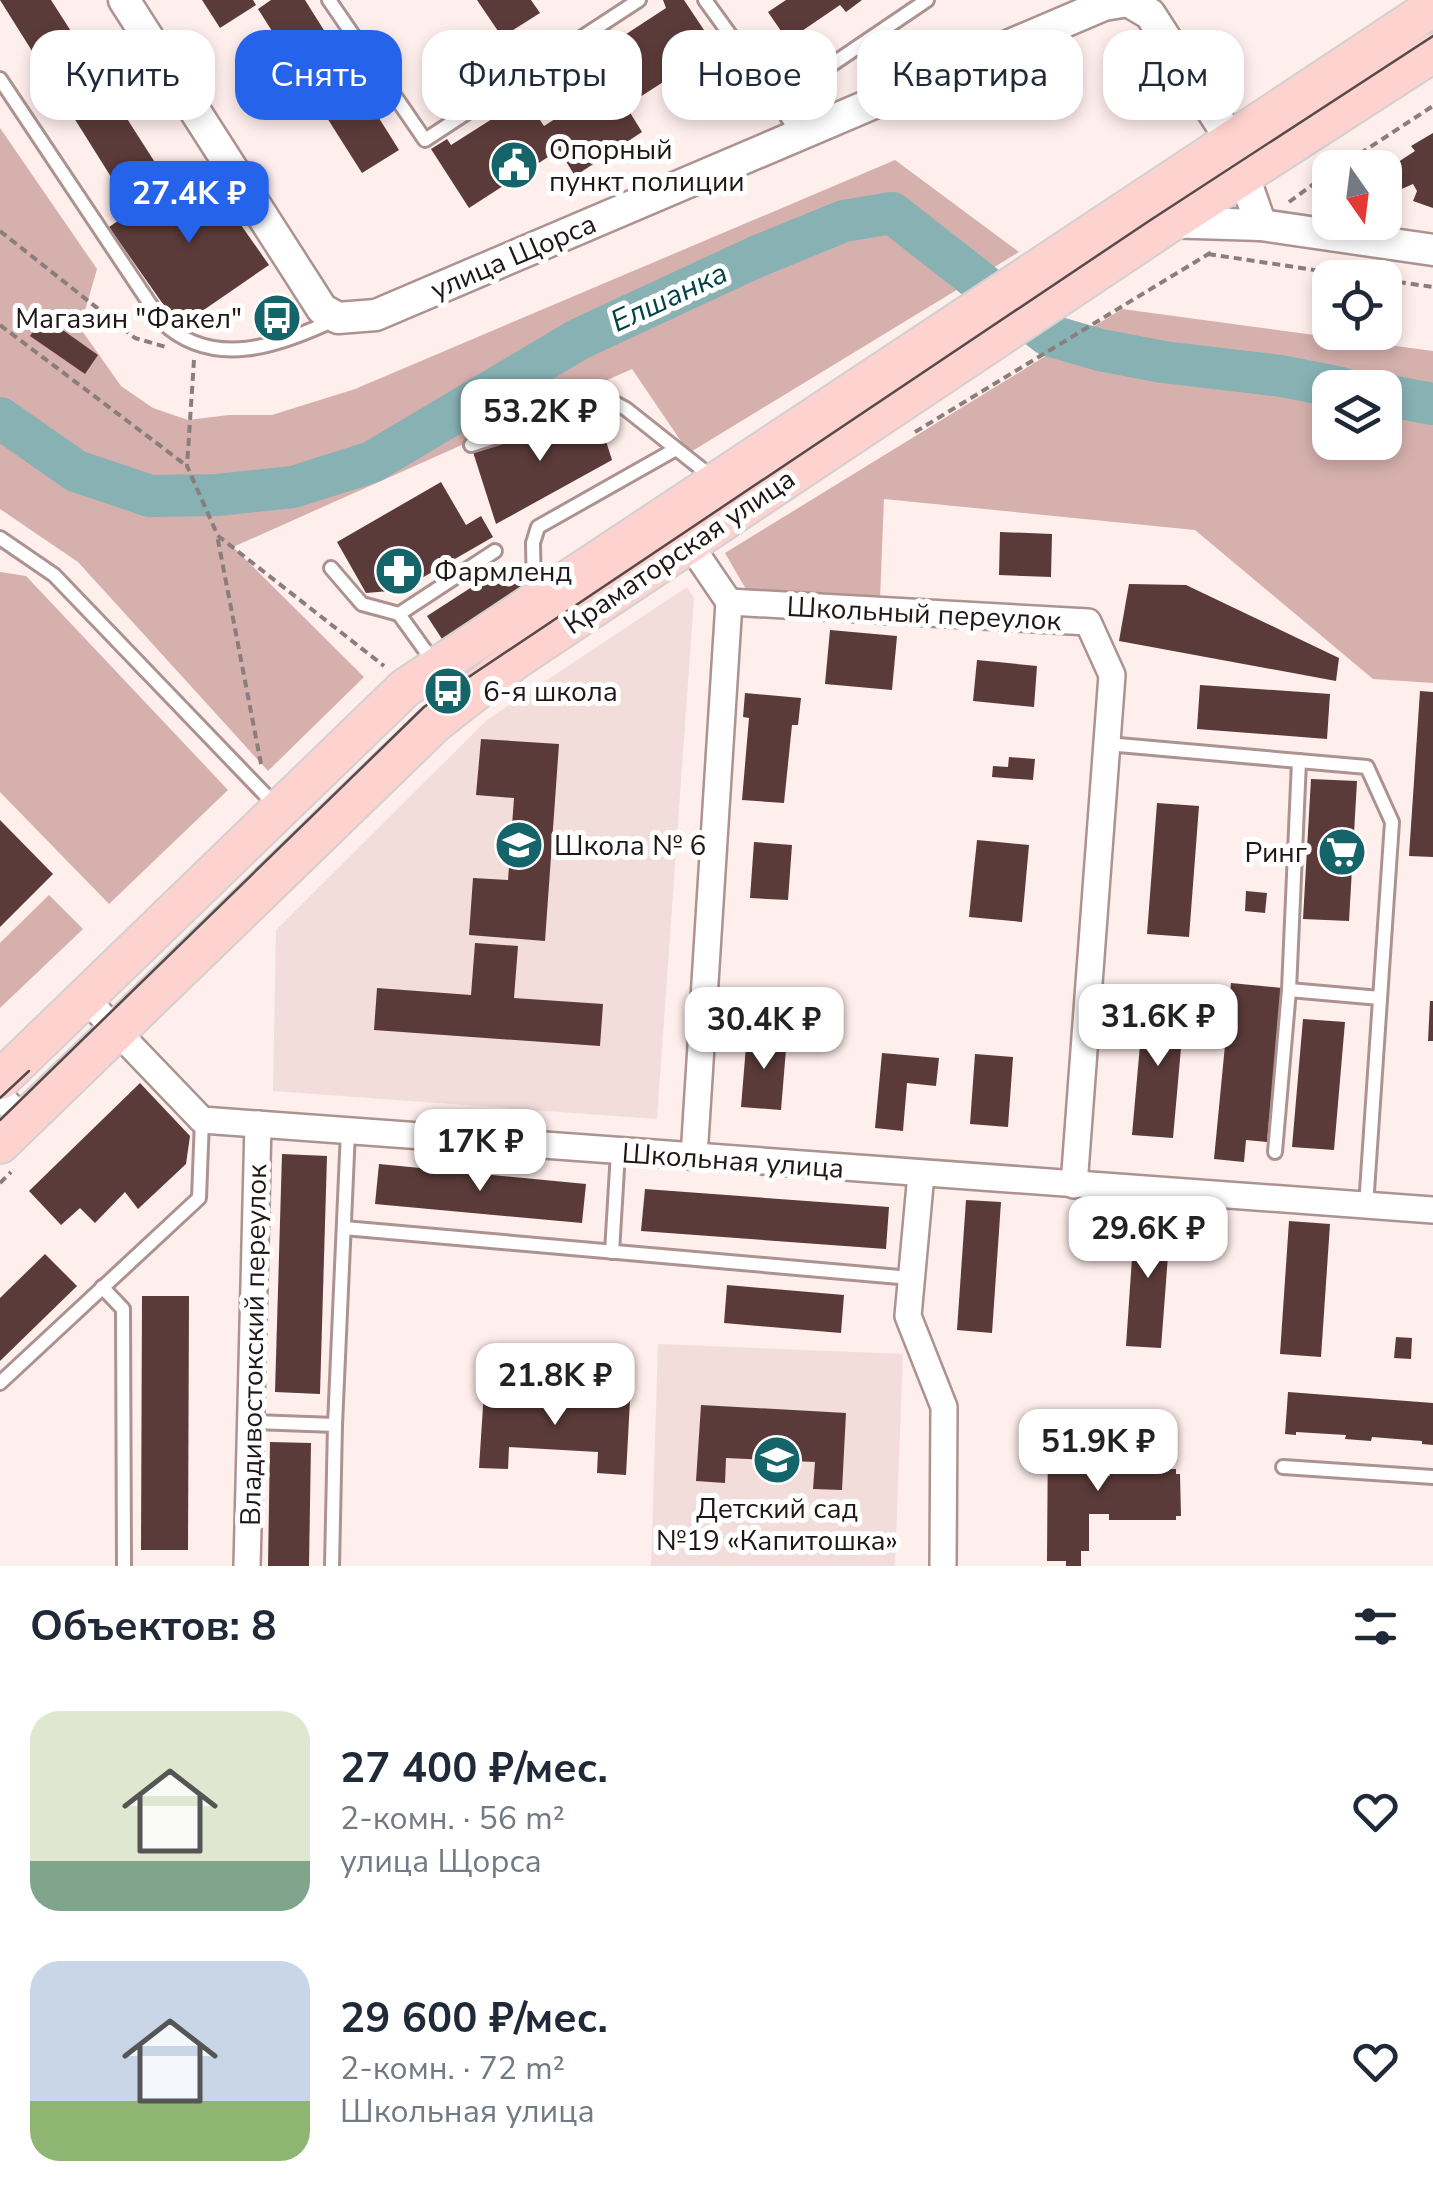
<!DOCTYPE html>
<html lang="ru">
<head>
<meta charset="utf-8">
<style>
  body { margin:0; font-family:"Nunito Sans",sans-serif; background:#f2f2f3; color:#1f2937; height:100vh; display:flex; flex-direction:column; font-size:38px; white-space:nowrap }
  * { box-sizing:border-box; margin:0 }
  p { font-size:32px; color:#747a83 }
  .icon { flex:none; width:55px; height:55px; fill:none; stroke:currentColor; stroke-width:2; stroke-linecap:round; stroke-linejoin:round }
  .map { position:relative; height:1566px; overflow:hidden }
  .drawer { display:flex; flex-direction:column; background:#fff; flex:1 }
  .drawer>* { flex:none }
  .banner { position:absolute; left:30px; top:30px; width:1375px; height:90px; display:flex; gap:20px }
  .needle { width:65px; rotate:166deg }
  .controls { position:absolute; left:1312px; top:150px; display:grid; gap:20px }
  .controls a { display:grid; place-items:center; width:90px; height:90px; border-radius:20px; background:#fff; box-shadow:0 5px 15px #0003; font-size:50px }
  .price { position:absolute; translate:-50% -85px; padding:0 22px; border-radius:20px; background:#fff; color:#222; font-size:32px; line-height:65px; filter:drop-shadow(0 2px 5px #0008) }
  .price::after { content:''; position:absolute; left:50%; top:60px; width:30px; height:22px; margin-left:-15px; background:inherit; clip-path:polygon(0 0,100% 0,50% 100%) }
  .price.on { background:#2563eb; color:#fff }
  ul { padding:0; list-style:none }
  li { display:flex; align-items:center; gap:30px; height:250px; padding:0 30px }
  li span { display:grid; place-items:center; flex:none; width:280px; height:200px; border-radius:30px; color:#555 }
  li>.icon { margin-inline-start:auto }
  span .icon { width:120px; height:120px; fill:#fffc; stroke-width:1 }
  li b { font-size:42px }
  h2 { display:flex; justify-content:space-between; align-items:center; height:120px; padding:0 30px; font-size:42px }
  .pill { padding:0 35px; border-radius:30px; background:#fff; box-shadow:0 5px 15px #0003; font-size:35px; line-height:90px }
  .pill.on { background:#2563eb; color:#fff }
  .map>svg:first-child { display:block }
  .built { fill:#f2dddb }
  .forest { fill:#d6b0ad; fill-rule:evenodd }
  .lines { fill:none; stroke-linecap:round; stroke-linejoin:round }
  .river { stroke:#87b1b3; stroke-width:42 }
  .building { fill:#5b3b39 }
  .service-casing { stroke:#ac9391; stroke-width:18 }
  .minor-casing { stroke:#ac9391; stroke-width:30 }
  .tertiary-casing { stroke:#ac9391; stroke-width:35 }
  .primary-casing { stroke:#d2d1d1; stroke-width:42 }
  .path { stroke:#8a7e7d; stroke-width:4; stroke-dasharray:8 5; stroke-linecap:butt }
  .service { stroke:#fff; stroke-width:12 }
  .minor { stroke:#fff; stroke-width:25 }
  .tertiary { stroke:#fff; stroke-width:30 }
  .primary { stroke:#fed2cf; stroke-width:38 }
  .tram { stroke:#564b4a; stroke-width:2.5 }
  .labels { text-anchor:middle; stroke-width:10; stroke-linejoin:round; paint-order:stroke }
  .poi-label { font-size:28px; fill:#201717; stroke:#fff; text-anchor:start }
  .street-label { font-size:28px; fill:#201717; stroke:#fff }
  .water-label { font-size:30px; font-style:italic; fill:#004246; stroke:#fff }
</style>
</head>
<body>
<div class="map">
<svg width="1433" height="1566" viewBox="0 0 1433 1566">
  <rect width="100%" height="100%" fill="#feeeec"/>
  <g class="built">
    <polygon points="687,587 694,598 657,1119 273,1091 276,930 488,719"/>
    <polygon points="658,1344 903,1354 895,1566 651,1566"/>
  </g>
  <g class="forest">
    <polygon points="0,128 97,269 80,328 121,386 153,408 188,420 229,415 272,415 355,389 895,160 1019,252 689,453 632,369 233,547 364,677 268,771 78,562 0,509"/>
    <path d="M1122,309L1433,351V683L1373,679L1195,530L884,499L880,599L747,591L725,553ZM1330,388H1385V442H1330Z"/>
    <polygon points="0,572 26,576 228,790 109,904 0,792"/>
    <polygon points="49,895 83,929 0,1008 0,943"/>
  </g>
  <g class="lines">
    <g class="river">
      <polyline points="1385,395 1433,404"/>
      <polyline points="0,418 76,471 150,496 217,495 293,487 372,462 579,339 758,256 844,221 892,213 1048,335 1100,350 1163,362 1281,376 1342,388"/>
    </g>
  </g>
  <g class="building">
    <polygon points="0,0 51,0 156,164 118,188"/>
    <polygon points="202,0 253,0 256,5 220,28"/>
    <polygon points="271,0 305,0 399,150 362,173 258,9"/>
    <polygon points="477,0 531,0 540,13 502,37"/>
    <polygon points="663,0 684,0 716,48 626,106 642,132 575,176 559,150 469,208 431,149 447,139 451,145 503,112 498,104 520,90 544,126 611,83 588,47 605,35 611,44 666,8"/>
    <polygon points="786,0 862,0 846,12 840,5 796,35 800,42 792,47 768,12"/>
    <polygon points="1433,133 1433,208 1413,201 1417,191 1413,184 1397,191 1388,185 1386,177 1392,166 1415,151 1411,146"/>
    <polygon points="199,165 269,265 179,327 109,227"/>
    <polygon points="43,316 98,355 85,374 30,336"/>
    <polygon points="597,413 612,460 496,524 473,452"/>
    <polygon points="441,482 466,525 481,516 493,537 401,590 366,593 337,542"/>
    <polygon points="1000,532 1052,534 1051,577 999,575"/>
    <polygon points="509,563 524,585 442,639 427,616"/>
    <polygon points="1129,584 1186,585 1339,658 1336,681 1119,641"/>
    <polygon points="830,630 897,636 892,690 825,684"/>
    <polygon points="977,660 1037,666 1034,707 973,701"/>
    <polygon points="1200,685 1330,694 1327,739 1197,729"/>
    <polygon points="1420,691 1433,692 1433,857 1409,856"/>
    <polygon points="745,693 801,698 798,725 792,725 784,803 742,800 749,718 743,717"/>
    <polygon points="481,739 559,744 545,941 469,935 473,878 508,880 514,798 476,795"/>
    <polygon points="1009,757 1035,759 1033,780 992,777 993,766 1008,767"/>
    <polygon points="1311,779 1357,781 1349,921 1303,919"/>
    <polygon points="1157,803 1199,806 1189,937 1147,934"/>
    <polygon points="0,820 53,874 0,927"/>
    <polygon points="977,840 1029,845 1022,922 969,917"/>
    <polygon points="754,842 792,845 788,900 750,898"/>
    <polygon points="1246,891 1267,893 1265,913 1245,911"/>
    <polygon points="475,943 518,946 514,998 603,1004 600,1046 374,1030 377,988 471,995"/>
    <polygon points="1231,983 1282,988 1267,1142 1246,1140 1244,1162 1214,1159"/>
    <polygon points="1144,1000 1185,1003 1173,1138 1132,1135"/>
    <polygon points="1430,1001 1433,1001 1433,1041 1428,1041"/>
    <polygon points="1303,1019 1345,1022 1334,1150 1292,1147"/>
    <polygon points="747,1034 787,1037 781,1110 741,1107"/>
    <polygon points="882,1053 939,1058 936,1086 907,1083 903,1131 875,1128"/>
    <polygon points="975,1054 1013,1057 1008,1127 970,1124"/>
    <polygon points="140,1083 190,1136 186,1164 138,1209 125,1192 95,1223 80,1208 61,1225 29,1191"/>
    <polygon points="282,1154 327,1156 320,1394 275,1392"/>
    <polygon points="379,1164 586,1184 582,1223 375,1204"/>
    <polygon points="645,1189 889,1207 886,1249 641,1231"/>
    <polygon points="966,1200 1001,1202 992,1333 957,1330"/>
    <polygon points="1135,1214 1171,1216 1161,1348 1126,1346"/>
    <polygon points="1289,1221 1330,1224 1321,1357 1280,1354"/>
    <polygon points="45,1254 77,1286 0,1361 0,1298"/>
    <polygon points="727,1285 844,1295 841,1333 724,1323"/>
    <polygon points="142,1296 189,1296 188,1550 141,1550"/>
    <polygon points="1396,1337 1412,1338 1411,1359 1394,1358"/>
    <polygon points="484,1391 630,1400 626,1475 597,1473 598,1452 509,1447 508,1469 479,1468"/>
    <polygon points="1288,1392 1433,1403 1433,1445 1422,1444 1422,1441 1372,1437 1371,1441 1345,1439 1346,1435 1296,1432 1296,1435 1285,1434"/>
    <polygon points="701,1405 846,1413 842,1490 813,1489 815,1462 726,1458 725,1483 696,1481"/>
    <polygon points="1067,1413 1080,1413 1080,1440 1091,1440 1091,1476 1110,1476 1110,1469 1176,1469 1176,1474 1180,1474 1181,1516 1176,1516 1176,1520 1109,1520 1109,1514 1089,1514 1089,1551 1081,1551 1081,1566 1066,1566 1066,1561 1047,1561 1048,1428 1067,1428"/>
    <polygon points="270,1442 311,1443 309,1566 268,1566"/>
  </g>
  <g class="lines">
    <g class="service-casing">
      <g id="service">
        <polyline points="329,0 425,140 639,0"/>
        <polyline points="705,0 778,101 797,134"/>
        <path d="M0,79L162,322C213,370 279,346 336,319"/>
        <polyline points="778,101 927,0"/>
        <polyline points="471,445 599,404 613,402 626,409 713,478"/>
        <polyline points="0,538 54,575 277,807"/>
        <polyline points="331,568 362,604 399,614"/>
        <polyline points="534,594 533,543 538,527 676,449"/>
        <polyline points="435,664 399,614 495,551"/>
        <polyline points="1107,744 1367,767 1392,822 1366,1206"/>
        <polyline points="1289,990 1380,998"/>
        <polyline points="1275,1152 1289,990 1299,761"/>
        <polyline points="344,1228 911,1278"/>
        <polyline points="612,1252 618,1152"/>
        <polyline points="102,1287 123,1309 124,1566"/>
        <polyline points="0,1383 199,1198 202,1120"/>
        <polyline points="251,1422 335,1425 348,1131"/>
        <polyline points="1283,1467 1433,1477"/>
        <polyline points="332,1566 335,1425"/>
      </g>
    </g>
    <g class="minor-casing">
      <g id="minor">
        <polyline points="682,533 729,602 694,1157"/>
        <polyline points="729,602 1088,622 1112,675 1074,1185"/>
        <polyline points="85,998 202,1120 1433,1210"/>
        <polyline points="0,1096 24,1120"/>
        <polyline points="921,1174 908,1316 944,1407 943,1566"/>
        <polyline points="247,1566 258,1124"/>
      </g>
    </g>
    <g class="tertiary-casing">
      <g id="tertiary">
        <polyline points="124,0 322,309 338,318 376,315 1104,5 1128,1 1150,14 1231,140 1261,225"/>
        <polyline points="1163,222 1261,225 1433,250"/>
      </g>
    </g>
    <g class="primary-casing">
      <g id="primary">
        <polyline points="0,1080 405,688 1433,7"/>
        <polyline points="0,1144 435,723 515,660 1171,222 1433,53"/>
      </g>
    </g>
    <g class="path">
      <polyline points="1338,168 1433,106"/>
      <polyline points="1289,202 1330,172"/>
      <polyline points="0,231 135,338 166,347"/>
      <polyline points="1208,254 1368,278"/>
      <polyline points="1385,280 1433,287"/>
      <polyline points="0,325 187,466"/>
      <polyline points="194,360 187,466 217,534"/>
      <polyline points="915,432 1215,250"/>
      <polyline points="261,764 217,535 384,666"/>
      <polyline points="0,1183 11,1172"/>
    </g>
    <use href="#service" class="service"/>
    <use href="#minor" class="minor"/>
    <use href="#tertiary" class="tertiary"/>
    <use href="#primary" class="primary"/>
    <g class="tram">
      <polyline points="0,1098 29,1071"/>
      <polyline points="0,1120 424,707 1149,221 1433,36"/>
    </g>
  </g>
  <defs>
    <g id="civic-disc" transform="scale(2.5)"><circle r="9.5" fill="#156469" stroke="#fff"/><path d="M-.6-6.5H3V-4.5H.6V-3L4-1V1h2V6H-6V1h2V-1L-.6-3ZM-1.2 2.5V6h2.4V2.5Z" fill="#fff"/></g>
    <g id="bus-disc" transform="scale(2.5)"><circle r="9.5" fill="#156469" stroke="#fff"/><path d="M-5-6H5V4H4V6H2V4H-2V6H-4V4H-5ZM-3.5-4V0h7V-4ZM-3.5 1.2v1.5H-2V1.2ZM2 1.2v1.5H3.5V1.2Z" fill="#fff"/></g>
    <g id="pharmacy-disc" transform="scale(2.5)"><circle r="9.5" fill="#156469" stroke="#fff"/><path d="M-2-6h4v4h4v4h-4v4h-4v-4h-4v-4h4Z" fill="#fff"/></g>
    <g id="school-disc" transform="scale(2.5)"><circle r="9.5" fill="#156469" stroke="#fff"/><path d="M0-5L7-2L0 1L-7-2ZM-4 1L0 2.5L4 1V4Q0 6-4 4Z" fill="#fff"/></g>
    <g id="supermarket-disc" transform="scale(2.5)"><circle r="9.5" fill="#156469" stroke="#fff"/><path d="M-6-5.5h2.5l.6 2H6L4.5 2H-2.5L-4.4-4H-6ZM-1.5 3.2a1.3 1.3 0 1 0 .1 0ZM3 3.2a1.3 1.3 0 1 0 .1 0Z" fill="#fff"/></g>
  </defs>
  <g fill-rule="evenodd">
    <use href="#civic-disc" x="514" y="165"/>
    <use href="#bus-disc" x="277" y="318"/>
    <use href="#pharmacy-disc" x="399" y="571"/>
    <use href="#bus-disc" x="448" y="691"/>
    <use href="#school-disc" x="519" y="845"/>
    <use href="#supermarket-disc" x="1342" y="852"/>
    <use href="#school-disc" x="777" y="1460"/>
  </g>
  <g class="labels">
    <g class="poi-label">
      <text x="549" y="159">Опорный<tspan x="549" dy="32">пункт полиции</tspan></text>
      <text x="242" y="328" text-anchor="end">Магазин "Факел"</text>
      <text x="434" y="581">Фармленд</text>
      <text x="483" y="701">6-я школа</text>
      <text x="554" y="855">Школа № 6</text>
      <text x="1307" y="862" text-anchor="end">Ринг</text>
      <text x="777" y="1518" text-anchor="middle">Детский сад<tspan x="777" dy="32">№19 «Капитошка»</tspan></text>
    </g>
    <g class="street-label">
      <text transform="translate(513 256) rotate(-23)" y="10">улица Щорса</text>
      <text transform="translate(679 551) rotate(-34)" y="10">Краматорская улица</text>
      <text transform="translate(924 613) rotate(3)" y="10">Школьный переулок</text>
      <text transform="translate(733 1160) rotate(4)" y="10">Школьная улица</text>
      <text transform="translate(253 1345) rotate(-89)" y="10">Владивостокский переулок</text>
    </g>
    <g class="water-label">
      <text transform="translate(669 297) rotate(-25)" y="10">Елшанка</text>
    </g>
  </g>
</svg>
<div class="controls">
<a><svg class="needle" viewBox="-14 -14 28 28"><path d="M0-13l5 13h-10z" fill="#e53935"/><path d="M0 13l5-13h-10z" fill="#747a83"/></svg></a>
<a><svg class="icon" aria-label="locate" viewBox="0 0 24 24"><circle cx="12" cy="12" r="6"/><path d="M12 2v4M12 18v4M2 12h4M18 12h4"/></svg></a>
<a><svg class="icon" aria-label="layers" viewBox="0 0 24 24"><path d="M12 4l9 5-9 5-9-5zM3 14l9 5 9-5"/></svg></a>
</div>
<b class="price on" style="left:189px;top:246px">27.4K ₽</b>
<b class="price" style="left:540px;top:464px">53.2K ₽</b>
<b class="price" style="left:1158px;top:1069px">31.6K ₽</b>
<b class="price" style="left:764px;top:1072px">30.4K ₽</b>
<b class="price" style="left:480px;top:1194px">17K ₽</b>
<b class="price" style="left:1148px;top:1281px">29.6K ₽</b>
<b class="price" style="left:555px;top:1428px">21.8K ₽</b>
<b class="price" style="left:1098px;top:1494px">51.9K ₽</b>
<div class="banner">
<a class="pill">Купить</a>
<a class="pill on">Снять</a>
<a class="pill">Фильтры</a>
<a class="pill">Новое</a>
<a class="pill">Квартира</a>
<a class="pill">Дом</a>
</div>
</div>
<section class="drawer">
<h2>Объектов: 8<svg class="icon" aria-label="filters" viewBox="0 0 24 24"><path d="M4 7h16M4 17h16"/><circle cx="9" cy="7" r="2"/><circle cx="15" cy="17" r="2"/></svg></h2>
<ul>
<li><span style="background:linear-gradient(#dfe7d0 75%,#7fa58c 0)"><svg class="icon" aria-label="home" viewBox="0 0 24 24"><path d="M3 11l9-7 9 7M6 9v11h12V9"/></svg></span><div><b>27 400 ₽/мес.</b><p>2-комн. · 56 m²</p><p>улица Щорса</p></div><svg class="icon" aria-label="heart" viewBox="0 0 24 24"><path d="M12 20l-8-8c-3-5 5-10 8-4 3-6 11-1 8 4z"/></svg></li>
<li><span style="background:linear-gradient(#c9d6e8 70%,#8fb573 0)"><svg class="icon" aria-label="home" viewBox="0 0 24 24"><path d="M3 11l9-7 9 7M6 9v11h12V9"/></svg></span><div><b>29 600 ₽/мес.</b><p>2-комн. · 72 m²</p><p>Школьная улица</p></div><svg class="icon" aria-label="heart" viewBox="0 0 24 24"><path d="M12 20l-8-8c-3-5 5-10 8-4 3-6 11-1 8 4z"/></svg></li>
</ul>
</section>
</body>
</html>
